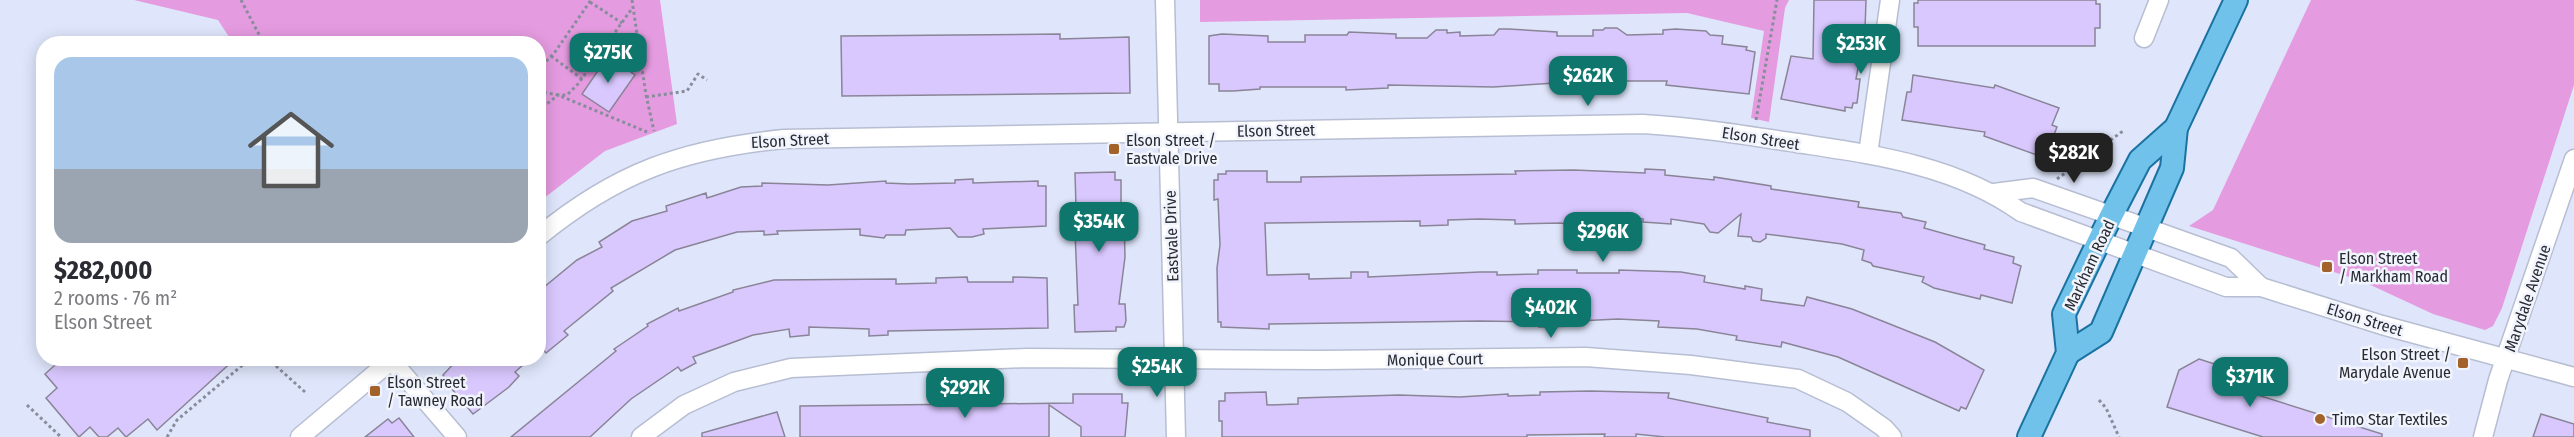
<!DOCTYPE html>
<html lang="en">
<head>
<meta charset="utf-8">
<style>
  body { margin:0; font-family:"Fira Sans Condensed",sans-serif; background:#f7f7f7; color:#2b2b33; height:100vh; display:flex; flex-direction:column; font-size:22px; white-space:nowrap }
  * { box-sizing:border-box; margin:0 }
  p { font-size:20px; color:#7c7c81 }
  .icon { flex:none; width:33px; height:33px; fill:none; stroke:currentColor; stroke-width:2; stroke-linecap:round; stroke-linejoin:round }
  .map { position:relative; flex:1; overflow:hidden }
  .details { position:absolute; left:36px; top:36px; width:510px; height:330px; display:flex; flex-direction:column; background:#fff; border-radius:24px; box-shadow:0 3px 15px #0003 }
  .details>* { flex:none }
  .price { position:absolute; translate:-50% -51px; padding:0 14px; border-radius:12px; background:#0f766e; color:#fff; font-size:20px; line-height:39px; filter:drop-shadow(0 2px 3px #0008) }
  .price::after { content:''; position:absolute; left:50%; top:36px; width:18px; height:14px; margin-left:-9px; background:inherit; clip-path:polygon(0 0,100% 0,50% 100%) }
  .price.selected { background:#222; color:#fff }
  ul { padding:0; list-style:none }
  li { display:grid; align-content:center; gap:12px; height:318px; padding:0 18px }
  li span { display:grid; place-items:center; height:186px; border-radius:18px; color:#555 }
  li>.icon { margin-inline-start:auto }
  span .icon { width:108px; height:108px; fill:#fffc; stroke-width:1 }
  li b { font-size:26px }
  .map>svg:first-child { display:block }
  .green { fill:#e59be0 }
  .building { fill:#d9c8fe; stroke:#8a8497; stroke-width:1.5 }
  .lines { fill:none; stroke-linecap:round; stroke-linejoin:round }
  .minor-casing { stroke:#b7bed2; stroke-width:21 }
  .major-casing { stroke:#1a72a1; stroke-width:26 }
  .path { stroke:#888d9c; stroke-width:3; stroke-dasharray:3 3; stroke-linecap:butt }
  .minor { stroke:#fff; stroke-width:18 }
  .major { stroke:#71c2eb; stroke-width:22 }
  .poi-dot { fill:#a2622a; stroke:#f1f4fc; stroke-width:2 }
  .labels { text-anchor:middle; stroke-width:5; stroke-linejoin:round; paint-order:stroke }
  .street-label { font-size:16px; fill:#272a31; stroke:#f1f4fc }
  .poi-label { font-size:16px; fill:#272a31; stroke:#f1f4fc; text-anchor:start }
</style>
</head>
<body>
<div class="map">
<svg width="2574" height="437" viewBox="0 0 2574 437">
  <rect width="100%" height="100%" fill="#dfe6fb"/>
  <g class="green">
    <polygon points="134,0 660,0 677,124 605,151 539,202 538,44 233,43 218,20"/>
    <polygon points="1200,0 1789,0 1785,8 1769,122 1751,118 1764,31 1687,13 1200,22"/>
    <polygon points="2311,0 2574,0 2574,85 2502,308 2493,326 2485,330 2433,314 2362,281 2189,226 2213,210"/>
  </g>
  <g class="building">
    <polygon points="1814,0 1866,0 1865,30 1856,79 1860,79 1857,103 1853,103 1852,108 1845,107 1845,111 1781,99 1791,56 1813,59"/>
    <polygon points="1918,0 2096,0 2096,4 2100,4 2100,28 2095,28 2095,46 1918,46 1918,27 1914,27 1914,3 1918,3"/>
    <polygon points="1605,28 1617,28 1627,35 1663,34 1663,30 1676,29 1706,31 1710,35 1723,36 1722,44 1747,47 1746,50 1755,52 1749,94 1666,85 1667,81 1621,81 1621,84 1603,85 1603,82 1556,83 1493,87 1388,85 1388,88 1346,90 1346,87 1260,87 1260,89 1233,91 1219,91 1219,84 1209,84 1209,36 1222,34 1268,36 1268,42 1305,42 1305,35 1347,35 1349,32 1396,34 1396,38 1427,38 1436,30 1447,30 1447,33 1460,32 1460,36 1494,35 1499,29 1508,29 1557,32 1557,36 1593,36 1593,30 1603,30"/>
    <polygon points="1060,34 1060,39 1129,37 1130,93 842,96 841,36"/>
    <polygon points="608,56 635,75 609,112 582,94"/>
    <polygon points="1913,75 1994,88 1995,85 2059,108 2052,125 2057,127 2045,158 1984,136 1985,132 1902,120 1907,92 1911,92"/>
    <polygon points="1645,169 1665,170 1665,175 1714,180 1714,177 1771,186 1771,189 1859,202 1858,207 1901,213 1903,217 1926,222 1924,228 1985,245 1984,249 2014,257 2013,263 2021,266 2012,303 1981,295 1980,299 1934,288 1922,282 1924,277 1873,266 1871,263 1862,260 1864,250 1842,244 1766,234 1766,238 1760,242 1753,241 1751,237 1738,236 1741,214 1718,233 1710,232 1704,224 1671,219 1671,224 1643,222 1643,219 1607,217 1578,218 1572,225 1560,223 1515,224 1515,220 1479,219 1448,220 1448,225 1420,226 1420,221 1265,223 1267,275 1309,274 1309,279 1351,278 1351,272 1368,272 1368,277 1480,272 1497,272 1497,275 1538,274 1538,270 1577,270 1577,273 1619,273 1619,270 1681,272 1705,276 1704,282 1745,289 1745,286 1762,289 1761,300 1804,306 1807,297 1852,309 1935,342 1984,370 1966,409 1961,407 1959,411 1838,357 1782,342 1781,347 1736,340 1737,336 1697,329 1658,327 1659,321 1618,319 1578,321 1578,326 1539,327 1539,322 1480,321 1269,324 1269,329 1221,327 1221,322 1218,322 1217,268 1220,245 1218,199 1214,200 1214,180 1218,180 1218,174 1226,174 1226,171 1267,171 1267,182 1301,182 1301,177 1516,174 1515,171 1574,170 1645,173"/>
    <polygon points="1115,172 1115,180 1121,180 1121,216 1124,216 1125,257 1119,304 1125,304 1126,321 1124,327 1116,327 1116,331 1075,332 1074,305 1078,305 1074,207 1076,207 1075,173"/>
    <polygon points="973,179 973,183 1038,181 1038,186 1046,186 1046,226 983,229 984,234 972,237 958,237 950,228 906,230 905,235 886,235 884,238 860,235 860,229 777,231 778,234 764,235 764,231 737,232 675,250 611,288 613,291 564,331 568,335 546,353 538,344 538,292 577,260 602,247 599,242 632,221 667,211 666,206 706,193 707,198 741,187 762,186 762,183 828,185 886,181 886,183 909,184 955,183 955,180"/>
    <polygon points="967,277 968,282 1013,282 1013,277 1047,278 1048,328 888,331 888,335 869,336 869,329 809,327 809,335 790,337 789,329 753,335 693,357 696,363 681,371 678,367 631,399 590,437 511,437 616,351 614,349 648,326 647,324 678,308 679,311 733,292 733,290 774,280 896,279 896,284 936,283 936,278"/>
    <polygon points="63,358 236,358 157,430 148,419 126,437 118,428 107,437 99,437 90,427 79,437 46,398 57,388 45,374"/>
    <polygon points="459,358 531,358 515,372 519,376 509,387 473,414 446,382 448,381 443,375"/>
    <polygon points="2199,359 2221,366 2232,387 2382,434 2382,437 2263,437 2167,407 2179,370"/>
    <polygon points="1591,391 1669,393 1668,398 1768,418 1767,422 1810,430 1810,437 1665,437 1636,434 1636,437 1604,437 1605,434 1527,435 1527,437 1222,437 1222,421 1219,421 1219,401 1225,401 1225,393 1266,392 1267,405 1298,404 1298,398 1399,395 1460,397 1508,394 1508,396 1540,395 1540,392"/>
    <polygon points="1073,394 1122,394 1122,403 1128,403 1125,437 1081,437 1081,427 1049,405 1049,437 800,437 800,406 1073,403"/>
    <polygon points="777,412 785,437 702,437 702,433"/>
    <polygon points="2541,414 2574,424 2574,437 2533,437"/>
    <polygon points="399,418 414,437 365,437 388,419 392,423"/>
  </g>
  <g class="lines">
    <g class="minor-casing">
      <g id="minor">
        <polyline points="1165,0 1176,437"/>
        <polyline points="2144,38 2159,0"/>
        <polyline points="1868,154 1890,0"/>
        <polyline points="1994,193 2033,188 2147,228 2231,258 2261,287"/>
        <path d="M538,237C617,172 683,149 784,139L1643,124C1695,127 1745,135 1797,143C1875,155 1955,165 2021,212L2226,287H2261L2382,325L2574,377"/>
        <polyline points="391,360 457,437"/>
        <polyline points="300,437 394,358"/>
        <polyline points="641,437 684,405 734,382 791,368 1026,358 1322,360 1586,357 1691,365 1798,379 1847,402 1884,428 1892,437"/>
        <polyline points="2483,437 2498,380 2574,159"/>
      </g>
    </g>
    <g class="major-casing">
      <g id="major">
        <polyline points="2068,353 2101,332 2172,168 2176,128 2236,0"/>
        <polyline points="2029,437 2068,353 2064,314 2111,216 2140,160 2176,128"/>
      </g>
    </g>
    <g class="path">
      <polyline points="241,0 264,44"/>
      <polyline points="632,0 646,95 654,131"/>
      <polyline points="590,2 622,23"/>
      <polyline points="551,56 582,79"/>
      <polyline points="538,70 555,52 591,0"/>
      <polyline points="538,91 558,95 647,132"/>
      <polyline points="646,97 687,91 698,74 707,80"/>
      <polyline points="538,111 558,95 567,95 578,84 633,7"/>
      <polyline points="1756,120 1777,0"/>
      <polyline points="2057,179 2123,131"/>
      <polyline points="267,358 305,392"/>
      <polyline points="2099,400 2106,408 2119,437"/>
      <polyline points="27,405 61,437"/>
      <polyline points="167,437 177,420 251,358"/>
    </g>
    <use href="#minor" class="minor"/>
    <use href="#major" class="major"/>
  </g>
  <g class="poi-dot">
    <rect x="1108" y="143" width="12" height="12" rx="3"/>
    <rect x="2321" y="261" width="12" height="12" rx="3"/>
    <rect x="2457" y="357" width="12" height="12" rx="3"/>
    <rect x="369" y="385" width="12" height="12" rx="3"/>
    <circle cx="2320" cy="419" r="6"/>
  </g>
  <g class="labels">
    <g class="street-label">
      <text transform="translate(1276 130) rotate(-1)" y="6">Elson Street</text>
      <text transform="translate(1761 138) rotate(9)" y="6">Elson Street</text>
      <text transform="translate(790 140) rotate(-3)" y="6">Elson Street</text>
      <text transform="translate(1171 236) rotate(-92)" y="6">Eastvale Drive</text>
      <text transform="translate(2089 265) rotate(-65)" y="6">Markham Road</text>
      <text transform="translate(2527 298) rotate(-71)" y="6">Marydale Avenue</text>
      <text transform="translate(2365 319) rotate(17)" y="6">Elson Street</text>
      <text transform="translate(1435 359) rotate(-1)" y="6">Monique Court</text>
    </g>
    <g class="poi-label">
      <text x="1126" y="146">Elson Street /<tspan x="1126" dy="18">Eastvale Drive</tspan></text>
      <text x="2339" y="264">Elson Street<tspan x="2339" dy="18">/ Markham Road</tspan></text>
      <text x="2451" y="360" text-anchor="end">Elson Street /<tspan x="2451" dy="18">Marydale Avenue</tspan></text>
      <text x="387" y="388">Elson Street<tspan x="387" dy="18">/ Tawney Road</tspan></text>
      <text x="2332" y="425">Timo Star Textiles</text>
    </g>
  </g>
</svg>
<b class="price" style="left:1861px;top:75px">$253K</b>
<b class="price" style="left:608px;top:84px">$275K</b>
<b class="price" style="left:1588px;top:107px">$262K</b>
<b class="price selected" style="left:2074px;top:184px">$282K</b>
<b class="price" style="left:1099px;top:253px">$354K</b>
<b class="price" style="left:1603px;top:263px">$296K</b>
<b class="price" style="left:1551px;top:339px">$402K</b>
<b class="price" style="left:1157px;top:398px">$254K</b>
<b class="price" style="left:2250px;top:408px">$371K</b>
<b class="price" style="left:965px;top:419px">$292K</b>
<section class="details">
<ul>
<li><span style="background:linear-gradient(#a9c7e8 60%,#9aa5b1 0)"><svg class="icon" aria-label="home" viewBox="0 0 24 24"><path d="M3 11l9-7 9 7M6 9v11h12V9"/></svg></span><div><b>$282,000</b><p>2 rooms · 76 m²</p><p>Elson Street</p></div></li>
</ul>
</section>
</div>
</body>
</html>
